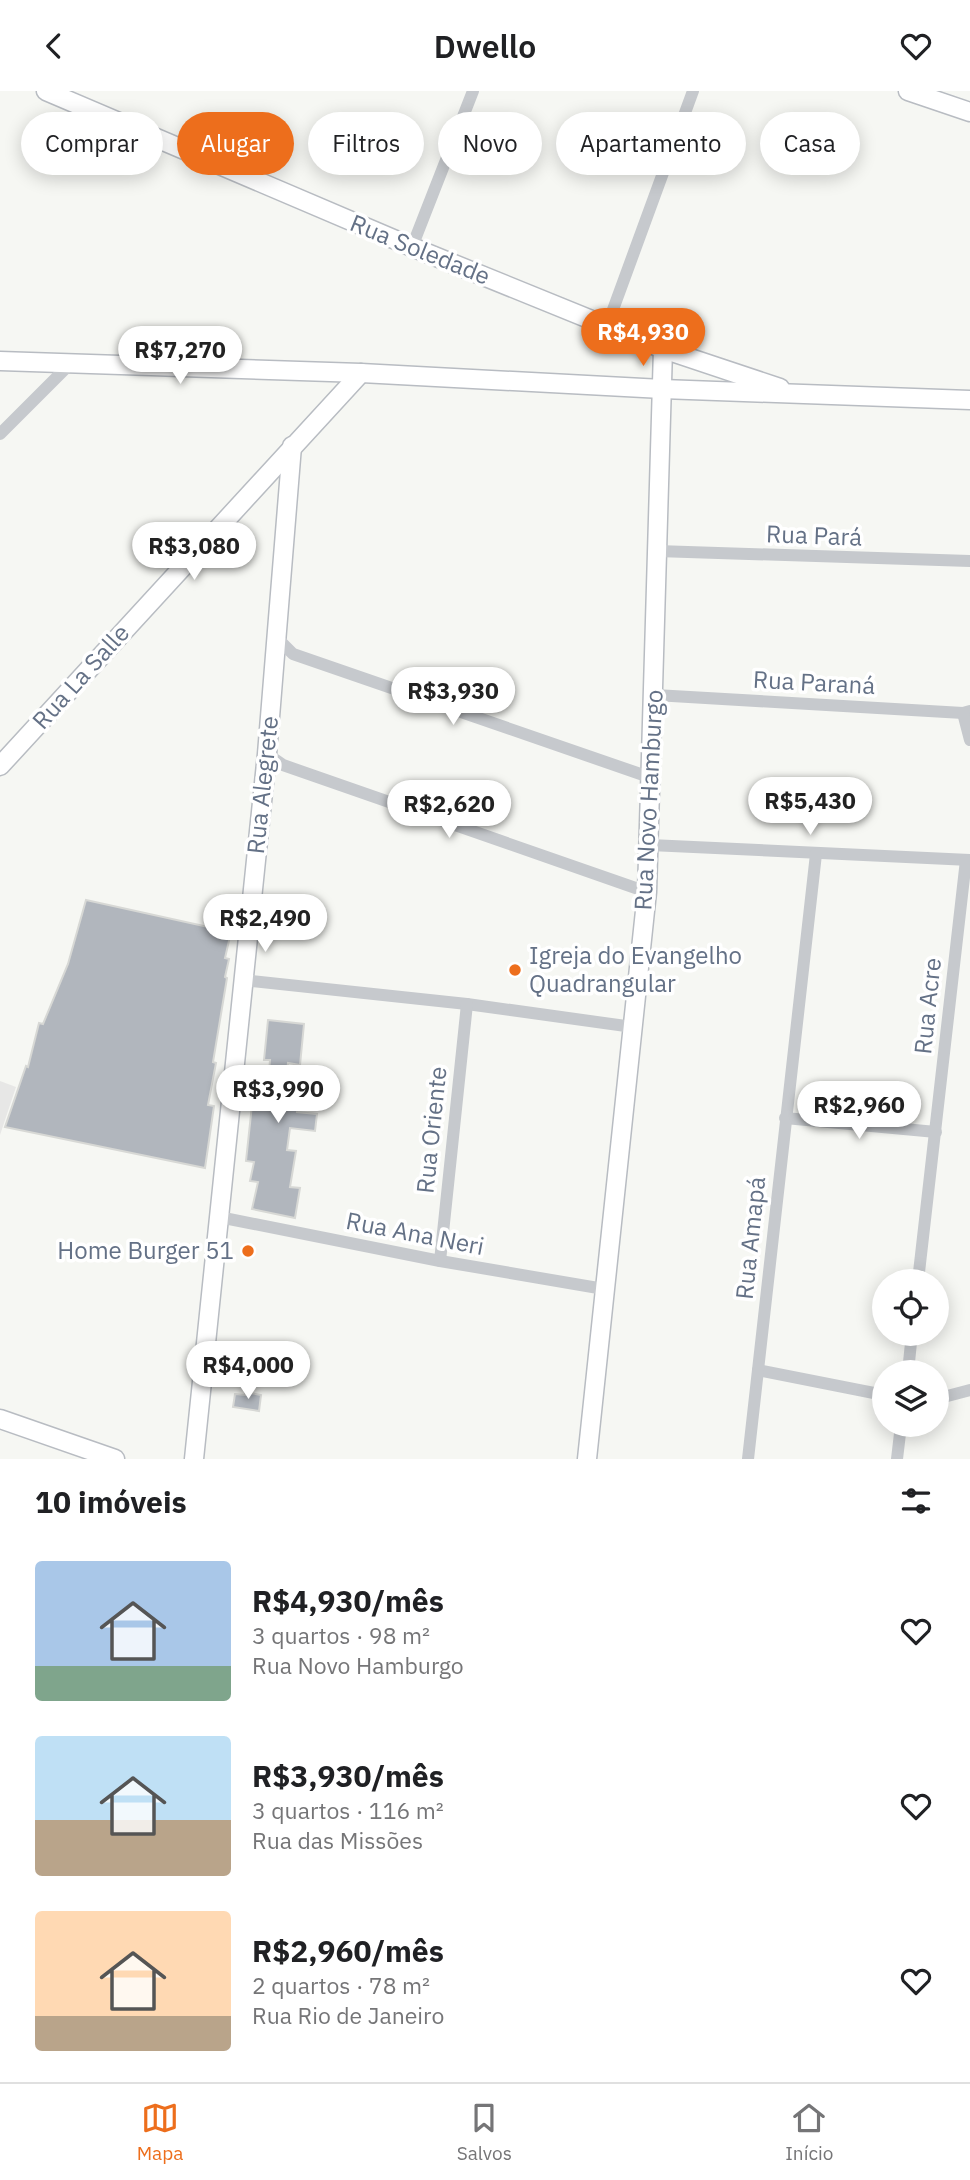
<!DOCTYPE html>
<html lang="pt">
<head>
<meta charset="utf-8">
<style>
  body { margin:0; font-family:"IBM Plex Sans",sans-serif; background:#f2f2f2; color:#202124; height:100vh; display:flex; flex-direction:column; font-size:26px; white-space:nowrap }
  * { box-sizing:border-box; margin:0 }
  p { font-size:23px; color:#757577 }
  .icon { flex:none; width:38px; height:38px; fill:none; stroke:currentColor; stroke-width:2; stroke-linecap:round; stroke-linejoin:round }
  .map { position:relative; height:1368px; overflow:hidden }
  .panel { display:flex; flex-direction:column; background:#fff; flex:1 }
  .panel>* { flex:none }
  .banner { position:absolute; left:21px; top:21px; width:929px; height:63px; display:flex; gap:14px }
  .tools { position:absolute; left:872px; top:1178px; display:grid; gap:14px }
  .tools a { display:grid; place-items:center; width:77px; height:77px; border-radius:50%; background:#fff; box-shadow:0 4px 18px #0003; font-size:35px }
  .price { position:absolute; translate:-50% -60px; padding:0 16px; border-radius:24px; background:#fff; color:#222; font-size:23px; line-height:46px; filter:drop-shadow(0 2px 4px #0008) }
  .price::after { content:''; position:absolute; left:50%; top:42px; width:21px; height:16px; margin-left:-10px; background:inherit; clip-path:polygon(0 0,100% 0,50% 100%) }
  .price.active { background:#ed6e1c; color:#fff }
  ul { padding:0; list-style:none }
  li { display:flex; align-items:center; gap:21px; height:175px; padding:0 35px }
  li span { display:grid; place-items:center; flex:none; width:196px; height:140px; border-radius:7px; color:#555 }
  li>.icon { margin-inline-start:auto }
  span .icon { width:84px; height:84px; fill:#fffc; stroke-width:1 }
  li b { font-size:30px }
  h2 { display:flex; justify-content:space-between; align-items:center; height:84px; padding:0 35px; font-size:30px }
  .chip { padding:0 24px; border-radius:32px; background:#fff; box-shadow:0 4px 18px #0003; font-size:24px; line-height:63px }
  .chip.active { background:#ed6e1c; color:#fff }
  header { display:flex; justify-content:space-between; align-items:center; height:91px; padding:0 35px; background:#fff; font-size:32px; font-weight:600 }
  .dock { display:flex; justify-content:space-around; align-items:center; height:98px; border-top:2px solid #e0e0e0; background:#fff; font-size:19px; color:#757577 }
  .dock a { display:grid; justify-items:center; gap:4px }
  .dock .active { color:#ed6e1c }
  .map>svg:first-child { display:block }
  .built { fill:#e7e7e6 }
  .building { fill:#b1b6bd; stroke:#d7d8d5; stroke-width:2 }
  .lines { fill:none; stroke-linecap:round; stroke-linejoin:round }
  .secondary-casing { stroke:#b8bcc2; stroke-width:21 }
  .street { stroke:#c6c9cd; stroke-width:12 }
  .secondary { stroke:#fff; stroke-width:18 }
  .poi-dot { fill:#ed6e1c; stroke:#fff; stroke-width:2.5 }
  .labels { text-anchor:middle; stroke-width:7; stroke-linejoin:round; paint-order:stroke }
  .street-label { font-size:24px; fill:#647186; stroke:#fff }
  .poi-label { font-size:24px; fill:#647186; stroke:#fff; text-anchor:start }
</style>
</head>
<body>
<header><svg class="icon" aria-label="back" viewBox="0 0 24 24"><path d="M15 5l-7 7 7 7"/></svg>Dwello<svg class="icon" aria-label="heart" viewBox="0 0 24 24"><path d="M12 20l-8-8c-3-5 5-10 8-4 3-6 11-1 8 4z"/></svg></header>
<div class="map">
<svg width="970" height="1368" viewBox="0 0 970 1368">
  <rect width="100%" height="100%" fill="#f6f7f3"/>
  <polygon class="built" points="0,990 16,996 0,1044"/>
  <g class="building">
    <polygon points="86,809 231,841 225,867 229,868 225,886 227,887 213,971 216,972 208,1014 214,1015 205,1077 5,1036 26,975 28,976 39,932 43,933 68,873"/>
    <polygon points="268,929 304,933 300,974 288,972 285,1001 299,1002 297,1021 317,1023 315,1040 290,1037 287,1059 296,1060 290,1096 300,1097 295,1127 252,1118 258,1091 250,1090 254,1071 246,1070 252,1014 264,1016 268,994 270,969 264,969"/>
    <polygon points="245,1301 261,1304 259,1320 233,1316 235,1303 245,1304"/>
  </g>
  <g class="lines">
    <g class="secondary-casing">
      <g id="secondary">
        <polyline points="46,0 412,156 663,258 780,297"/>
        <polyline points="908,0 970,21"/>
        <polyline points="0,270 361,282 662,298 970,309"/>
        <polyline points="0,675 361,282"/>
        <polyline points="0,1328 115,1368"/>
        <polyline points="194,1368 267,663 292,355"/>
        <polyline points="587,1368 647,801 663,258"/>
      </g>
    </g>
    <g class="street">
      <polyline points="412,156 473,0"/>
      <polyline points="607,235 693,0"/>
      <polyline points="0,343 70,273"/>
      <polyline points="657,460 970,470"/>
      <polyline points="277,547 293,563 652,687"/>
      <polyline points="655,604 963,622 970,620"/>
      <polyline points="963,622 970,649"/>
      <polyline points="267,663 283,674 647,801"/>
      <polyline points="650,754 970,769"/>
      <polyline points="243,889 467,913 633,936"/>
      <polyline points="785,1027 936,1041"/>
      <polyline points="219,1126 440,1170 604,1198"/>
      <polyline points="440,1170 467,913"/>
      <polyline points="918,1190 966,769"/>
      <polyline points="758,1279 884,1304"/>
      <polyline points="908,1281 912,1242"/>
      <polyline points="936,1308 970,1299"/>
      <polyline points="748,1368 816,763"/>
      <polyline points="897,1368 901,1334"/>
    </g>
    <use href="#secondary" class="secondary"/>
  </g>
  <g class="poi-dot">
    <circle cx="515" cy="879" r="7"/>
    <circle cx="248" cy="1160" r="7"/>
  </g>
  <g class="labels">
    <g class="street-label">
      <text transform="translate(420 159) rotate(22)" y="8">Rua Soledade</text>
      <text transform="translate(814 445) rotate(2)" y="8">Rua Pará</text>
      <text transform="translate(81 586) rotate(-48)" y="8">Rua La Salle</text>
      <text transform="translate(814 592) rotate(3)" y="8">Rua Paraná</text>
      <text transform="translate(263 694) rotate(-84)" y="8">Rua Alegrete</text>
      <text transform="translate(649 709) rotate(-87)" y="8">Rua Novo Hamburgo</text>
      <text transform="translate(928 915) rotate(-84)" y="8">Rua Acre</text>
      <text transform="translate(432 1039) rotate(-84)" y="8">Rua Oriente</text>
      <text transform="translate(415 1143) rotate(11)" y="8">Rua Ana Neri</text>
      <text transform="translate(751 1147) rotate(-84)" y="8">Rua Amapá</text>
    </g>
    <g class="poi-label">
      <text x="529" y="873">Igreja do Evangelho<tspan x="529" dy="28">Quadrangular</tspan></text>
      <text x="234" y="1168" text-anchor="end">Home Burger 51</text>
    </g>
  </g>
</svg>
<div class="tools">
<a><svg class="icon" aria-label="locate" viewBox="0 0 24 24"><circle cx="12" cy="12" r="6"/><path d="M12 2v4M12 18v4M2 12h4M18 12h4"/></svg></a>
<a><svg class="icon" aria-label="layers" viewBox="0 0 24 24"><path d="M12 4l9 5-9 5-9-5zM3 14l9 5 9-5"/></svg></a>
</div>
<b class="price active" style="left:643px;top:277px">R$4,930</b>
<b class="price" style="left:180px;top:295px">R$7,270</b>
<b class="price" style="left:194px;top:491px">R$3,080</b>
<b class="price" style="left:453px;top:636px">R$3,930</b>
<b class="price" style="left:810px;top:746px">R$5,430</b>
<b class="price" style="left:449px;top:749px">R$2,620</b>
<b class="price" style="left:265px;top:863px">R$2,490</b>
<b class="price" style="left:278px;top:1034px">R$3,990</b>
<b class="price" style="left:859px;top:1050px">R$2,960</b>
<b class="price" style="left:248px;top:1310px">R$4,000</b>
<div class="banner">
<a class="chip">Comprar</a>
<a class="chip active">Alugar</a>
<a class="chip">Filtros</a>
<a class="chip">Novo</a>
<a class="chip">Apartamento</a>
<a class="chip">Casa</a>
</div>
</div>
<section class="panel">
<h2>10 imóveis<svg class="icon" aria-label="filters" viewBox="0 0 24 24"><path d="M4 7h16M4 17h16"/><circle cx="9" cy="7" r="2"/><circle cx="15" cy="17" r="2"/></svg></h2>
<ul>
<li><span style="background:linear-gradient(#a9c7e8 75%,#7fa58c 0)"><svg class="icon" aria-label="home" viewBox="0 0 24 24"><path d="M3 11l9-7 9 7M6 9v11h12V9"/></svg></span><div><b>R$4,930/mês</b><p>3 quartos · 98 m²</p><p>Rua Novo Hamburgo</p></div><svg class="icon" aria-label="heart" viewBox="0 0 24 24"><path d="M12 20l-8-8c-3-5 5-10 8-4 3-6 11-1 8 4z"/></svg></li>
<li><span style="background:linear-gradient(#bfe0f5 60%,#b9a48a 0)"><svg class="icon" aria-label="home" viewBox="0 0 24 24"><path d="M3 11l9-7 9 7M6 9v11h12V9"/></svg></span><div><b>R$3,930/mês</b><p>3 quartos · 116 m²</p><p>Rua das Missões</p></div><svg class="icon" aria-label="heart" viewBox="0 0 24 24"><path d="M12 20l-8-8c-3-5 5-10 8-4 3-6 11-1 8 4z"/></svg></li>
<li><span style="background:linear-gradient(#ffd9b3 75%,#b9a48a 0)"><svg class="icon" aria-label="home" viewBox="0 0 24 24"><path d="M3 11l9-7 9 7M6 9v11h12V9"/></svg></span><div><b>R$2,960/mês</b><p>2 quartos · 78 m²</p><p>Rua Rio de Janeiro</p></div><svg class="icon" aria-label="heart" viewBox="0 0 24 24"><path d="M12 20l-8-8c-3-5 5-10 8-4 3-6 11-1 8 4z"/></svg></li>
</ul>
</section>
<nav class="dock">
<a class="active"><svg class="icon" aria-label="map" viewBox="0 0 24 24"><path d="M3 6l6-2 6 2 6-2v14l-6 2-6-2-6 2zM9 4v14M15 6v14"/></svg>Mapa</a>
<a><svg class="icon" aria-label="saved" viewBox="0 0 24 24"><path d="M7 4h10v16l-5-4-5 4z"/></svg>Salvos</a>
<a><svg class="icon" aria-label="home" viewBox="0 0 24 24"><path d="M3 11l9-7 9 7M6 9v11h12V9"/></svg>Início</a>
</nav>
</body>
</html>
